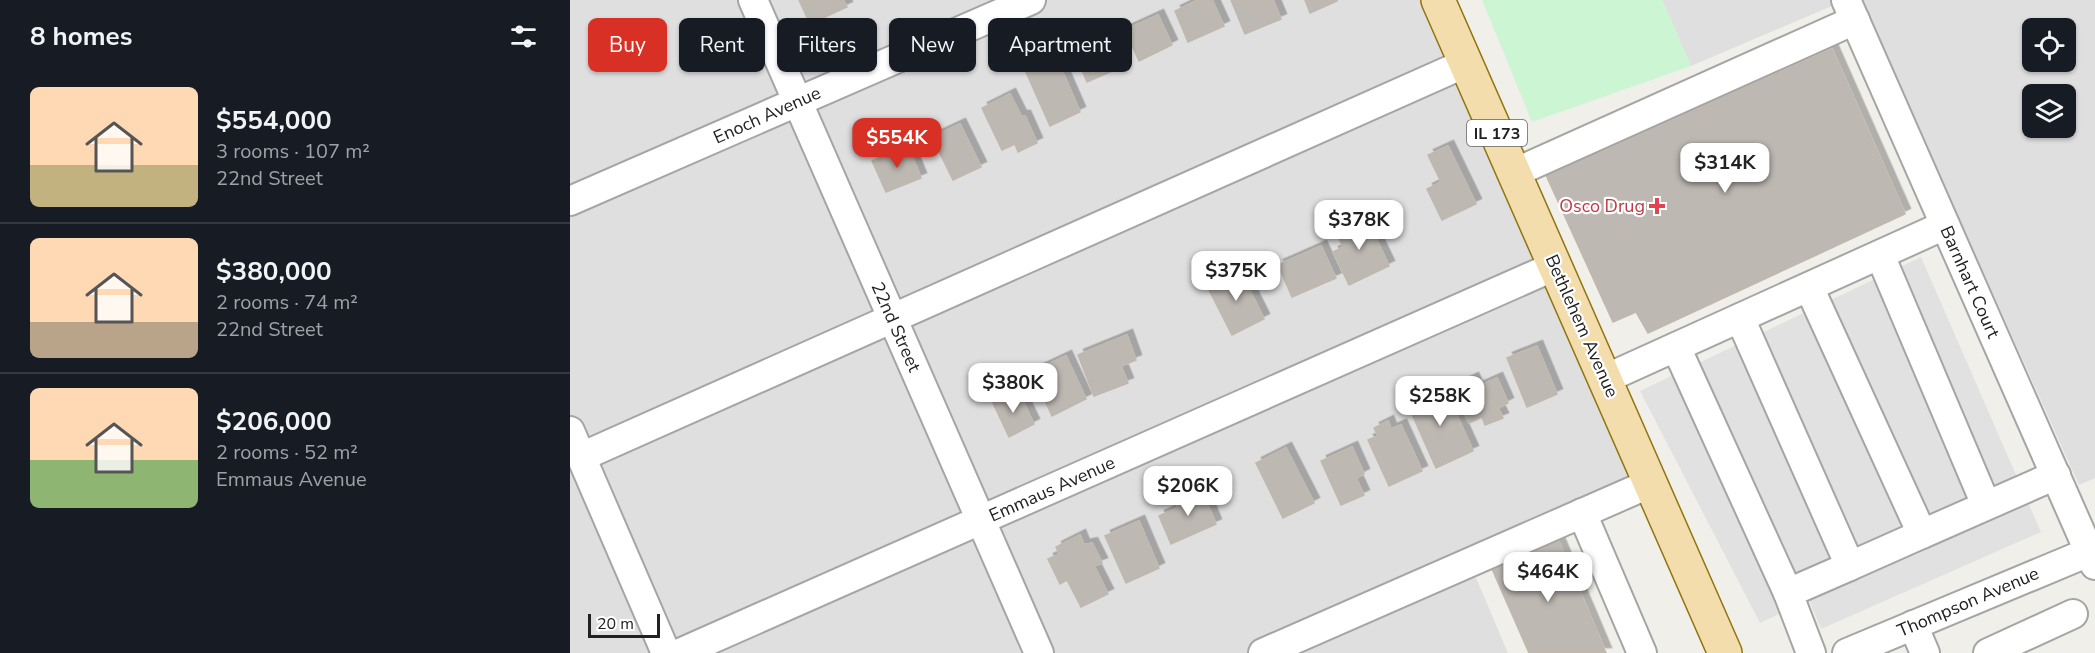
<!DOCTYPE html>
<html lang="en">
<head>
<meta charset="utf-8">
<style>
  body { margin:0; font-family:"Nunito Sans",sans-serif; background:#20242c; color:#f1f3f6; height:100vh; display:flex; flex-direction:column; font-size:22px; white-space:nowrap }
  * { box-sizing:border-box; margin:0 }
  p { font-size:20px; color:#9ea1a6 }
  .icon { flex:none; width:33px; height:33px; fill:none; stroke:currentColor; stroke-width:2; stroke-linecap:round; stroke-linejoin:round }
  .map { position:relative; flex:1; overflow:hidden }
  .drawer { display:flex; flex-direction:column; background:#171b24; width:570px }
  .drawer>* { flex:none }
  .guide { position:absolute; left:18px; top:18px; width:570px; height:54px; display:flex; gap:12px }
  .tools { position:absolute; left:1452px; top:18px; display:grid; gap:12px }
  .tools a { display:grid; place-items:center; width:54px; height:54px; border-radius:9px; background:#171b24; box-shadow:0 2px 4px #0004; font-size:30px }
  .scale { position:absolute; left:18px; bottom:15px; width:72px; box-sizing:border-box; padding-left:6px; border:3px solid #212121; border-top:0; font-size:16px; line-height:21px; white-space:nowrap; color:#212121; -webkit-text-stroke:4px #fff; paint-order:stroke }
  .price { position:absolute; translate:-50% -51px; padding:0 14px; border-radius:12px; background:#fff; color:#222; font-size:20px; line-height:39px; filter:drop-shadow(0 2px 3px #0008) }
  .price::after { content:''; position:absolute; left:50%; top:36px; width:18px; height:14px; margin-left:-9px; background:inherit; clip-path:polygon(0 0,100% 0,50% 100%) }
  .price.selected { background:#d93025; color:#fff }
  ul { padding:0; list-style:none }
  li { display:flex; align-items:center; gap:18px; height:150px; padding:0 30px }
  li+li { border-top:2px solid #363941 }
  li span { display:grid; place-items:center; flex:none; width:168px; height:120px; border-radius:9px; color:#555 }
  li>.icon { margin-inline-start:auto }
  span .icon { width:72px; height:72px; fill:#fffc; stroke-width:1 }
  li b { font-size:26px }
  h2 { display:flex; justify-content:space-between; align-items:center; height:72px; padding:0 30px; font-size:26px }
  .tag { padding:0 21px; border-radius:9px; background:#171b24; box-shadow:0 2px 4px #0004; font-size:21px; line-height:54px }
  .tag.selected { background:#d93025; color:#fff }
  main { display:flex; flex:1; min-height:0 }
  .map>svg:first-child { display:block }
  .residential { fill:#dfdfdf; fill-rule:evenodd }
  .park { fill:#ccf5d4 }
  .parking { fill:#e1e1e1 }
  .building { fill:#beb8b2; stroke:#c1b8ad; stroke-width:1.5; filter:url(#shadow) }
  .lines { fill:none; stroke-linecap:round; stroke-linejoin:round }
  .minor-casing { stroke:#a5a5a5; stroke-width:32 }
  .major-casing { stroke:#90750f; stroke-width:36 }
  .minor { stroke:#fff; stroke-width:28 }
  .major { stroke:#f3ddac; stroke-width:33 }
  .health-dot { fill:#e0444e; stroke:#fff; stroke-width:2 }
  .labels { text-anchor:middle; stroke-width:4.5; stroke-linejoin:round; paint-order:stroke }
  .shield { fill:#fff; stroke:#646464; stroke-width:1.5 }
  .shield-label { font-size:16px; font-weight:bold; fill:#212121 }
  .street-label { font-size:18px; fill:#212121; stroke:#fff }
  .health-label { font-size:18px; fill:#be3a42; stroke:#fff; text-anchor:end }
</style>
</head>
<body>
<main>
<section class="drawer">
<h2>8 homes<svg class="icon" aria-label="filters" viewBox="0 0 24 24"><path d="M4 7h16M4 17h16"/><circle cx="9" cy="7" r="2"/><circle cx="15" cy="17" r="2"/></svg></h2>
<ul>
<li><span style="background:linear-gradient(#ffd9b3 65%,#c2b280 0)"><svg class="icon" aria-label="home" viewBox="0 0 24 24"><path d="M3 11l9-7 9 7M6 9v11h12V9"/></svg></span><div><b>$554,000</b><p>3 rooms · 107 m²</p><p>22nd Street</p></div></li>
<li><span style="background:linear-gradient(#ffd9b3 70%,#b9a48a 0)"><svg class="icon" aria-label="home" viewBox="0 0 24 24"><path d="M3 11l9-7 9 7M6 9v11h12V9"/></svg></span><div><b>$380,000</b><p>2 rooms · 74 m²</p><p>22nd Street</p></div></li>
<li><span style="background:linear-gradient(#ffd9b3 60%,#8fb573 0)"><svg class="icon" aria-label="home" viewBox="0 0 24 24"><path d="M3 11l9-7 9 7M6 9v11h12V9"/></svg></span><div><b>$206,000</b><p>2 rooms · 52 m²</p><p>Emmaus Avenue</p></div></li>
</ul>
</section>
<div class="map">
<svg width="1525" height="653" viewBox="0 0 1525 653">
  <defs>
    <filter id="shadow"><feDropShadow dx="5.5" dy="-5.5" stdDeviation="0" flood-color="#0004"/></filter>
  </defs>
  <rect width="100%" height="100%" fill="#f1efe9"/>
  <g class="residential">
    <polygon points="0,0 851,0 1068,497 904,573 938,653 0,653"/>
    <polygon points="1092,0 1276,0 1121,66"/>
    <path d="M1291,0H1525V478L1509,485ZM1462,28H1496V62H1462ZM1462,94H1496V128H1462Z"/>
  </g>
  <polygon class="park" points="912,0 1092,0 1121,66 962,122"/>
  <polygon class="parking" points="1351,257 1471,532 1251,629 1239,600 1190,623 1070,391"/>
  <g class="building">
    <polygon points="229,0 273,0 277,7 240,24"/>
    <polygon points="628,0 642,0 654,26 618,42 605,11"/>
    <polygon points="661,0 703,0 711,19 675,34"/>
    <polygon points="735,0 767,0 767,1 740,13"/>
    <polygon points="588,15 602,45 569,61 555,30"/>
    <polygon points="538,38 551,67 517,82 505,54"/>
    <polygon points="1262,49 1335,214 1078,333 1066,312 1043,322 970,162 1021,140 1028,154"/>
    <polygon points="486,57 510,112 480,126 455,70"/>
    <polygon points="440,94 451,116 455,116 467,143 448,152 445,144 432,150 412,108"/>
    <polygon points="390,124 411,167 383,180 362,137"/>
    <polygon points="338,146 351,178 316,192 302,161"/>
    <polygon points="878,146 906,204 872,220 857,189 871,182 858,155"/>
    <polygon points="794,213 819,266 779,285 763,252 773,247 768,236 775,235 770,224"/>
    <polygon points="751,246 766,278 722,297 708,265"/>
    <polygon points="669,269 694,319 662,335 637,286"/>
    <polygon points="557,335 566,360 551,366 558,383 524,396 508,355"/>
    <polygon points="967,346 987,394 957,407 937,358"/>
    <polygon points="496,356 516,399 482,416 473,396 479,393 468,369"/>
    <polygon points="903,378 907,387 927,378 938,403 928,408 933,418 915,425 912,417 899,423 882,388"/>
    <polygon points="874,387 903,451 866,468 837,403"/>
    <polygon points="448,391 464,424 439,437 423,403"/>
    <polygon points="818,421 821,429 831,425 852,471 819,486 798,440 808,436 804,428"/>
    <polygon points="782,447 794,474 786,478 794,495 771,505 751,461"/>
    <polygon points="716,448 744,503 713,518 686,463"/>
    <polygon points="631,489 646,524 601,544 589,516 607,508 608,499"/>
    <polygon points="569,521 589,568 556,583 535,536"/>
    <polygon points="510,535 514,545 522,543 532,563 524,566 538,594 511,607 497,580 490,584 478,559 489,554 486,547"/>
    <polygon points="988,540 1036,653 959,653 922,569"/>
  </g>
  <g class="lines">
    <g class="minor-casing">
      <g id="minor">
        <polyline points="183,0 469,653"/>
        <polyline points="1276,0 1525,565"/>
        <polyline points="944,173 1285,20"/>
        <polyline points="0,201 461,0"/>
        <polyline points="1310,255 1416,505"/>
        <polyline points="1239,287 1352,534 1486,475"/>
        <polyline points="1170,318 1280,566 1352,534"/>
        <polyline points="1106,347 1218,593"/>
        <polyline points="1035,379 1375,225"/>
        <polyline points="0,431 96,653"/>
        <polyline points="11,457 896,63"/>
        <polyline points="1012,513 1072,653"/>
        <polyline points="1343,625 1355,653"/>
        <polyline points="110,653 985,266"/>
        <polyline points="693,653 1081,483"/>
        <polyline points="1241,653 1218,593 1280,566"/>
        <polyline points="1277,653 1519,552"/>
        <polyline points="1418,653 1503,614"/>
      </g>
    </g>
    <g class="major-casing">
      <polyline id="major" points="868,0 1155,653"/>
    </g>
    <use href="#minor" class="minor"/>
    <use href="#major" class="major"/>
  </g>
  <path class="health-dot" d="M1084 197h6v6h6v6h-6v6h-6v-6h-6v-6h6z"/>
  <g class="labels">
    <rect class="shield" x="897" y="120" width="60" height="26" rx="4.5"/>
    <g class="shield-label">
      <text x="927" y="139">IL 173</text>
    </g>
    <g class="street-label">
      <text transform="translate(197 115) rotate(-24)" y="6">Enoch Avenue</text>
      <text transform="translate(1400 282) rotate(66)" y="6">Barnhart Court</text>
      <text transform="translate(1012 326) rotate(66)" y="6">Bethlehem Avenue</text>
      <text transform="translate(326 327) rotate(66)" y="6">22nd Street</text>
      <text transform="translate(482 489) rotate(-24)" y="6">Emmaus Avenue</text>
      <text transform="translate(1398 602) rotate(-23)" y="6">Thompson Avenue</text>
    </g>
    <g class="health-label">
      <text x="1075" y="212">Osco Drug</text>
    </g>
  </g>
</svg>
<div class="tools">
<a><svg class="icon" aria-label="locate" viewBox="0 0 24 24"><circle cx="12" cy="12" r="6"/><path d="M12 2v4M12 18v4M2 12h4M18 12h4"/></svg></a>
<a><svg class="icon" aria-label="layers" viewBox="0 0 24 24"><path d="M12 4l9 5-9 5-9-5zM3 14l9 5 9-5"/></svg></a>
</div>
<div class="scale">20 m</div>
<b class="price selected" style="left:327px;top:169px">$554K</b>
<b class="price" style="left:1155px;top:194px">$314K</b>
<b class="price" style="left:789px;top:251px">$378K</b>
<b class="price" style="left:666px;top:302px">$375K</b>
<b class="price" style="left:443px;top:414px">$380K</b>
<b class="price" style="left:870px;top:427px">$258K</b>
<b class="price" style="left:618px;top:517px">$206K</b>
<b class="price" style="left:978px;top:603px">$464K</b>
<div class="guide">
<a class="tag selected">Buy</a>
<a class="tag">Rent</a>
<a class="tag">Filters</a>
<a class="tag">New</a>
<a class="tag">Apartment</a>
</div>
</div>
</main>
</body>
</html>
